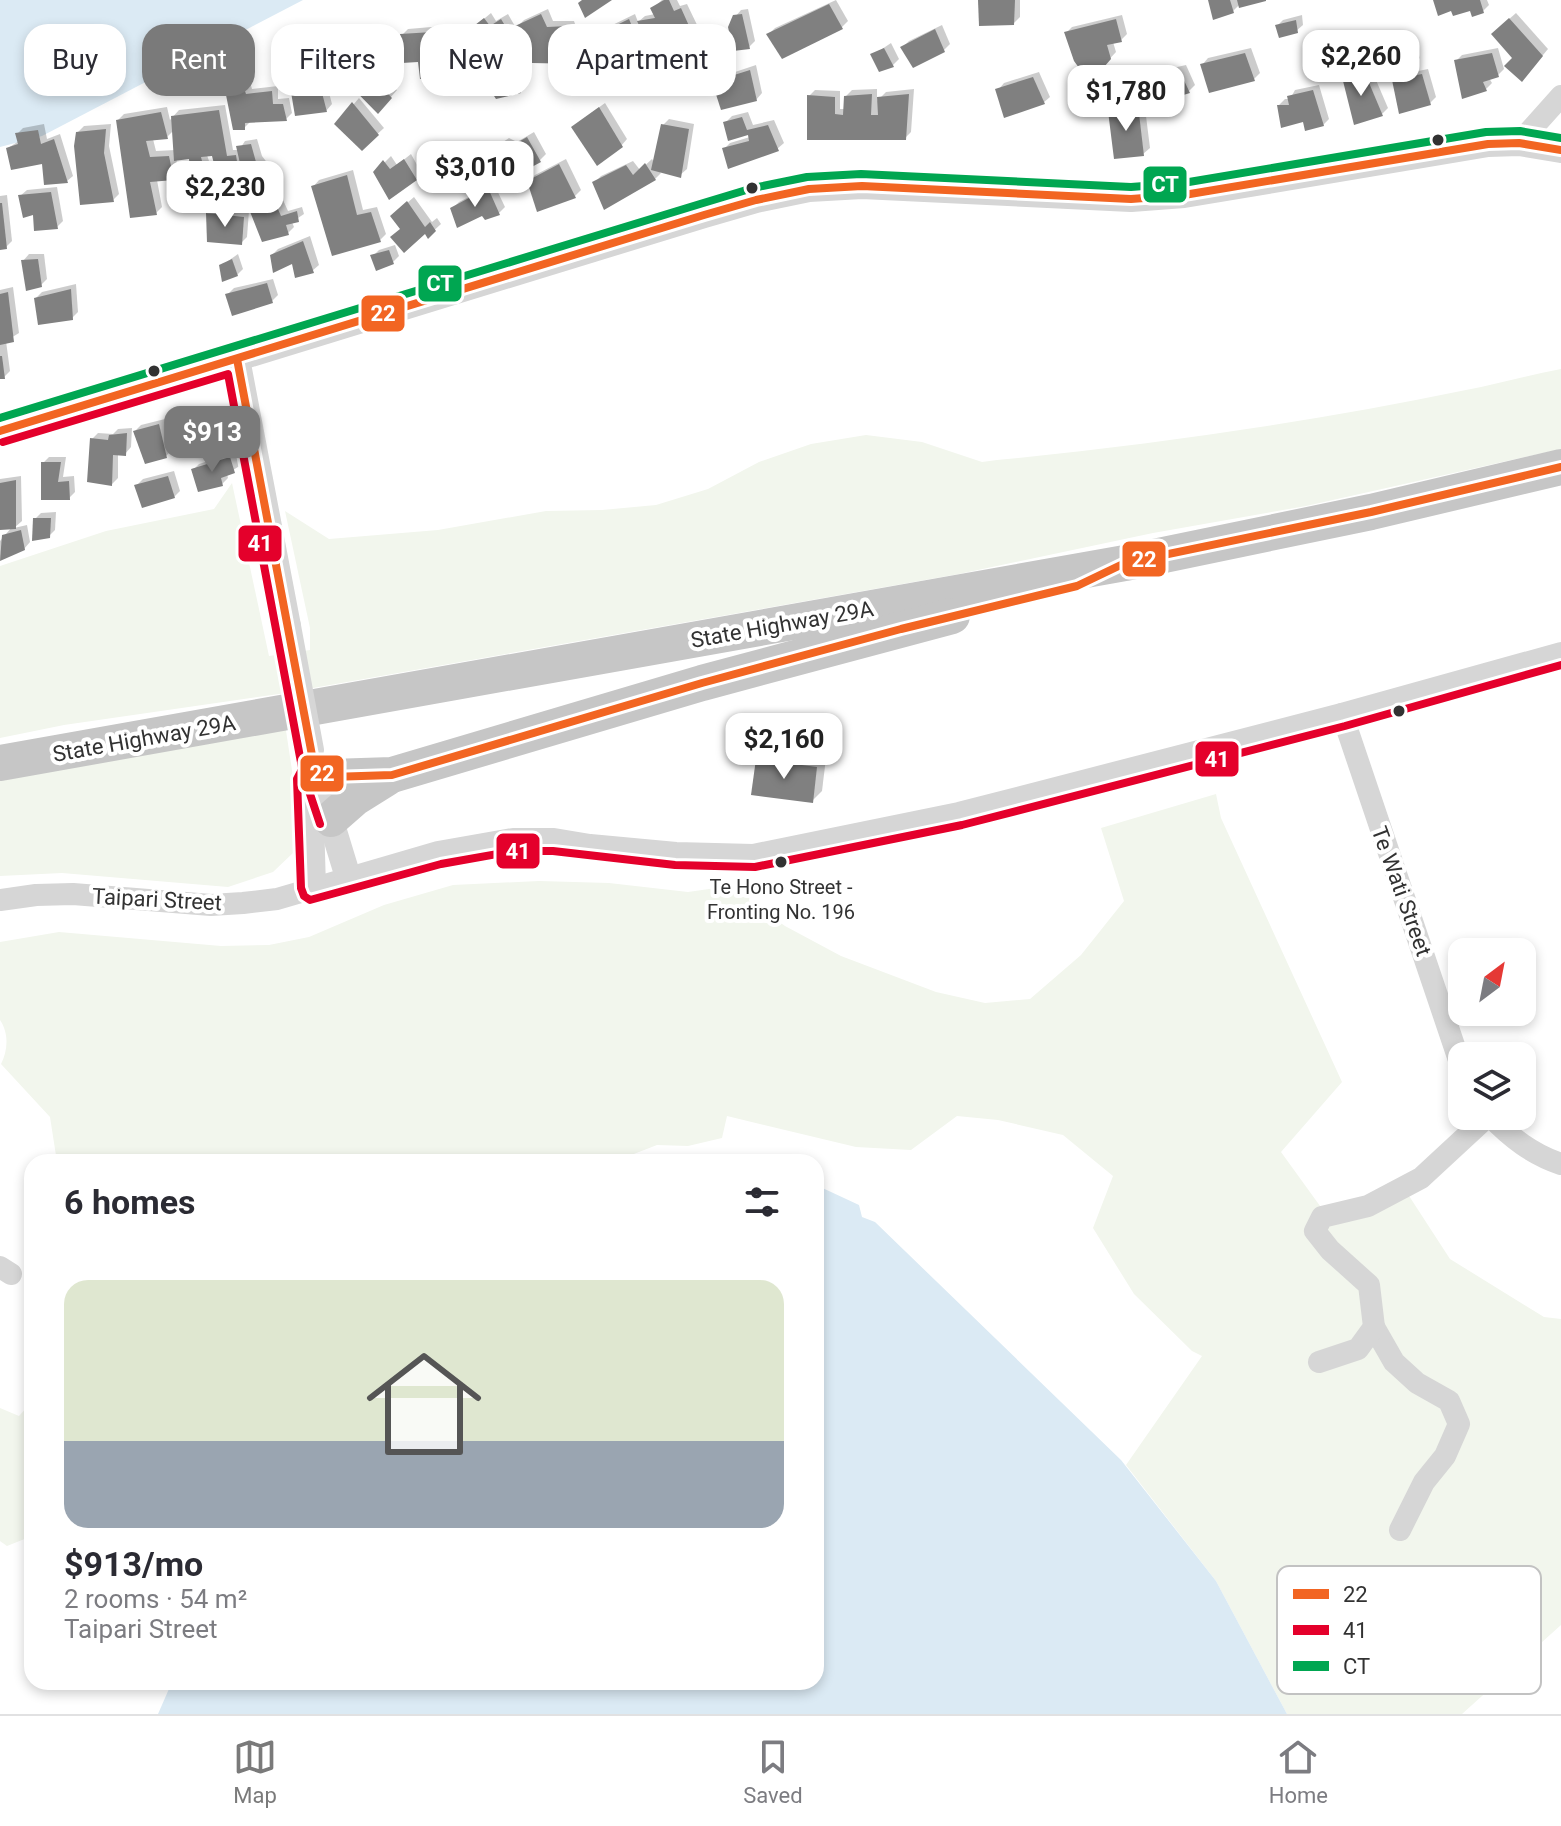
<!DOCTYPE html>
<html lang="en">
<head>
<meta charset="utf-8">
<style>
  body { margin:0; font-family:Roboto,sans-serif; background:#f7f7f7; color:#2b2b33; height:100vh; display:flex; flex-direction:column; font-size:30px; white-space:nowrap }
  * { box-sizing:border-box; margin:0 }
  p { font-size:26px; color:#7c7c81 }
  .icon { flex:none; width:44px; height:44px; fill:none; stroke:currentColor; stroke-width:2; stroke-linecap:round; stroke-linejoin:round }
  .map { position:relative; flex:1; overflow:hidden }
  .sheet { position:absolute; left:24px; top:1154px; width:800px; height:536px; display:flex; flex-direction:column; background:#fff; border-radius:24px; box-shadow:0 4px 12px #0003 }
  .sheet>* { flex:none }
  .top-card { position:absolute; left:24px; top:24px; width:800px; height:72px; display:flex; gap:16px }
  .needle { width:52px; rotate:32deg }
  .fabs { position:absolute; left:1448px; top:938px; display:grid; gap:16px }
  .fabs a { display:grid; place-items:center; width:88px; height:88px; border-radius:16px; background:#fff; box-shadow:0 4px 12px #0003; font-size:40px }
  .price { position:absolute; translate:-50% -68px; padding:0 18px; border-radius:16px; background:#fff; color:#222; font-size:26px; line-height:52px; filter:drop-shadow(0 2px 4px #0008) }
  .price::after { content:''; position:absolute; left:50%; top:48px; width:24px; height:18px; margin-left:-12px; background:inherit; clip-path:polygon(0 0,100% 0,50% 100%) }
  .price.active { background:#7a7a7a; color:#fff }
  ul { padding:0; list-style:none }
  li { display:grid; align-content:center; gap:16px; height:424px; padding:0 40px }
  li span { display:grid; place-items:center; height:248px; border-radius:24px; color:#555 }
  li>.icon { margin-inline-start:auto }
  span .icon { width:144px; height:144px; fill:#fffc; stroke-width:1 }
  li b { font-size:34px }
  h2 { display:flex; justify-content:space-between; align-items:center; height:96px; padding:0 40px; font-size:34px }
  .tag { padding:0 28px; border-radius:24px; background:#fff; box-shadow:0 4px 12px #0003; font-size:28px; line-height:72px }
  .tag.active { background:#7a7a7a; color:#fff }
  .tab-bar { display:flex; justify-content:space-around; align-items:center; height:112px; border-top:2px solid #e1e1e2; background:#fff; font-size:22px; color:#7c7c81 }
  .tab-bar a { display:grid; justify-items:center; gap:4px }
  .tab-bar .active { color:#7a7a7a }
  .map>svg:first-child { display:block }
  .green { fill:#f2f6ed }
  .water { fill:#dbeaf4 }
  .shadow { fill:#0003; fill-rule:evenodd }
  .building { fill:#808080 }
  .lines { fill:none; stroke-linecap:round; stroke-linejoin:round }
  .minor { stroke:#d6d6d6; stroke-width:22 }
  .tertiary { stroke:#d6d6d6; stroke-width:26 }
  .trunk { stroke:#c6c6c6; stroke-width:36 }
  .tertiary-bridge { stroke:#d6d6d6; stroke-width:26 }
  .bus-1-casing { stroke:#fff; stroke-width:14 }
  .bus-2-casing { stroke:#fff; stroke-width:14 }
  .bus-3-casing { stroke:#fff; stroke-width:14 }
  .bus-1 { stroke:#f26522; stroke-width:8 }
  .bus-2 { stroke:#e4002b; stroke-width:8 }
  .bus-3 { stroke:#00a651; stroke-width:8 }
  .bus-dot { fill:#323232; stroke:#fff; stroke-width:3 }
  .labels { text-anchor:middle; stroke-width:8; stroke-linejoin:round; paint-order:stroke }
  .bus-label { font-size:20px; fill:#323232; stroke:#fff }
  .street-label { font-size:22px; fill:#323232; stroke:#fff }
  .key { fill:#fff; stroke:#c2c2c2; stroke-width:2 }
  .key-label { font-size:22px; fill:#323232 }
  .line-badge { stroke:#fff; stroke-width:3 }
  .badge-label { font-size:22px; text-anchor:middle; font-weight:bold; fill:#fff }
</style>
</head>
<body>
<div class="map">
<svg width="1561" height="1714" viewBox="0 0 1561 1714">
  <rect width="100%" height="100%" fill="#fff"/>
  <g class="green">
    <path d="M1561,369V449L1306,506L1153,533L959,574L279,694L64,725L0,738V566L106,531L214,509L232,483L269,656L310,650V628L285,511L329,539L438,530L546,511L602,510L656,505L708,489L759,462L811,444L866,435L922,442L982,462L997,460C1154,445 1311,422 1466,390C1498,384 1529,375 1561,369Z"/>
    <polygon points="285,724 295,790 297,833 294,852 273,872 228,887 62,873 0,876 0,776"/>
    <path d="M1216,794L1221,818L1342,1082L1281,1152L1328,1217L1400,1182L1450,1259L1544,1317L1561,1319V1625L1462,1714H1287L1216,1581L1126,1465L1202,1356L1192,1351L1134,1294L1093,1228L1113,1176L1063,1135L998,1120L957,1116L911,1150L856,1147L727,1116L722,1138L688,1146L657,1145L621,1159L596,1162H57L50,1117L1,1064C8,1050 9,1033 0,1020V942L59,932L221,946L269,945L309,937L384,905L453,885L539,881L609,883L688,892L751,883L749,901L785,926L841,956L936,992L985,1003L1030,999L1081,955L1124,901L1101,828Z"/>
    <polygon points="32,1402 32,1536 7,1546 0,1541 0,1408 19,1416"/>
  </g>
  <g class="water">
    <polygon points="0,0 303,0 42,136 0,147"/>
    <polygon points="816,1185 859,1205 862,1217 875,1222 1121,1460 1216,1581 1287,1714 158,1714 172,1682 816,1682"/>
  </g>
  <g class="shadow">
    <polygon points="662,0 677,0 680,6 687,4 699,29 681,43 688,58 681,64 652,50 645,58 590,39 596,33 635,14 638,22 645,16 655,14 653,8"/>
    <polygon points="836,0 848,21 842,27 783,56 769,34 775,28"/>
    <polygon points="980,0 1020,0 1020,17 1014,23"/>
    <polygon points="1210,0 1262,0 1240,4 1233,11"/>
    <polygon points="1435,0 1487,0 1489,5 1483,11"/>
    <polygon points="548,9 553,21 574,21 586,56 580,62 522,37 503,53 525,85 520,91 487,81 483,85 451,59 446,58 446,70 440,76 420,59 402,35 408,29 455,25 462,37 491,13 496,21 508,14 516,28 524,20"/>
    <polygon points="748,9 755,41 749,47 735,17 741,10"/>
    <polygon points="1516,13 1548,49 1528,73 1515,58 1499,28"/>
    <polygon points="1122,15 1127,34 1121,40 1113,42 1116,52 1090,80 1066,33 1072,27"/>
    <polygon points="1302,15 1303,25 1296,31 1277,26 1283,20"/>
    <polygon points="942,25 950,44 944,50 903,47 909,41"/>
    <polygon points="360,26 390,59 378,71 397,90 384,105 328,60"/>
    <polygon points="1413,37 1420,58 1403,72 1379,51 1385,45"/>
    <polygon points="891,43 899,59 893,65 880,70 873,55"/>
    <polygon points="1251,48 1260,73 1254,79 1202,65 1208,58"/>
    <polygon points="1498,48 1504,69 1498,75 1489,78 1492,83 1486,89 1456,61 1462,55"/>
    <polygon points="756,65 762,93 756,100 714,83 720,77"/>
    <polygon points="1186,65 1195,85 1189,91 1140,80 1146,74"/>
    <polygon points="1370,66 1388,108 1382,114 1344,78 1350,72"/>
    <polygon points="331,67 334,79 327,85 332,104 326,111 291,81 297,74"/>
    <polygon points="1428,69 1436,97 1430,103 1394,81 1400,75"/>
    <polygon points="1039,72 1050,97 1043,103 998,90 1004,83"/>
    <polygon points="250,82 252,89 278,86 278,99 289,98 292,113 286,119 250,122 244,128 227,91 233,84"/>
    <polygon points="1319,85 1329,119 1323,125 1304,120 1279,105 1285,99 1290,99 1295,90"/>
    <polygon points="877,89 877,101 886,92 914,89 911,132 905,138 809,138 809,96 815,90 840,91 840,109 845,109 846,96 852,90"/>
    <polygon points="359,98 384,128 362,148 337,124"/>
    <polygon points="1144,100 1150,148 1143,154 1110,111 1116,105"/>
    <polygon points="605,103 627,139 621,146 579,122"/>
    <path d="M225,105L233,150H239L245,141L257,139L262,156L272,169L255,184L246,173L240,179L213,154L207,155L209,161L203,167L191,157L176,158L179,172L173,178L157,180L162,207L156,213L118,120L124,114L167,107L170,120L179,110ZM174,130L175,150L156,151L153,139L167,137Z"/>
    <polygon points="748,112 753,125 774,120 784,143 777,149 724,149 730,143 750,137 750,133 726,122 732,116"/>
    <polygon points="669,119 694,124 687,169 680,175 658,170 661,173 655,179 595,182 601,176 633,161 640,170 652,159 655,164 663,125"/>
    <polygon points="44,124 47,139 60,134 73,176 67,181 44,162 8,148 19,141 17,134 23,128"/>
    <polygon points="111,124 109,146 119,194 113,200 77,133 84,126"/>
    <polygon points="534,132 546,154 540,160 504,179 488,152 509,138 517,142"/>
    <polygon points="447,150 450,163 459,162 462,174 456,180 444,171 423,172 416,179 375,172 391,156 397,165 411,154 421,172 420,159 426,153"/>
    <polygon points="566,159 581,190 575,196 539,209 529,181 535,175"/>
    <polygon points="353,170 363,210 377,207 386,234 380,240 313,187 319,180"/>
    <polygon points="494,184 505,207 499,213 453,208 459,202"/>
    <polygon points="57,187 63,221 57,227 20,196 27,190"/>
    <polygon points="278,189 288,211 302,207 304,214 292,222 294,227 288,233 249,204 256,198"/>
    <polygon points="7,195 12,241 6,247 0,248 0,196"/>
    <polygon points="414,197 432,222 437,218 441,224 428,236 399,210"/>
    <polygon points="215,208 249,211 247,237 241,243 208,214"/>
    <polygon points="310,236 319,265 312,271 293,261 272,255 278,249"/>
    <polygon points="395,245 399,256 393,262 373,256 379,250"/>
    <polygon points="29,254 44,254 47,279 41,285 23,261"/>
    <polygon points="238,254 243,269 237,275 221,266"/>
    <polygon points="273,279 278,295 272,301 228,294 234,288"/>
    <polygon points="76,284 78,312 72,318 36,298 42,292"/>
    <polygon points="13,287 19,333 6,341 10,371 4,377 0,377 0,290"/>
    <polygon points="218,410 225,431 219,437 179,428 186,421"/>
    <polygon points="165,419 172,450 166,456 135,431 141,425"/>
    <polygon points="132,428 131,447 125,454 118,453 118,478 112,484 92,439 98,433 113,434 118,429"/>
    <polygon points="236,452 241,465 227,474 228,478 222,484 193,470 199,464"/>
    <polygon points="49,457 66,457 63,477 74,476 75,492 69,498 43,463"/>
    <polygon points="174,471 180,491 174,497 137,485 143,479"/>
    <polygon points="21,476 22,521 14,528 27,525 30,542 24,549 0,559 0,541 12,527 0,528 0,479"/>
    <polygon points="56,512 55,530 49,536 35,519 41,513"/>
    <polygon points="768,750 826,758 822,791 812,801 758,760"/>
  </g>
  <g class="building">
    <polygon points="582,0 612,0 585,18 578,3"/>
    <polygon points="664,0 669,0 674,11 681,8 694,37 675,49 683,66 662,74 637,21 655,18 650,8"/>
    <polygon points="978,0 1015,0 1014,25 979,26"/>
    <polygon points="1208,0 1230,0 1234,13 1213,20"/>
    <polygon points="1237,0 1266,0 1266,1 1239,8"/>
    <polygon points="1433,0 1480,0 1484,13 1472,17 1470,11 1453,16 1451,11 1438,16"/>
    <polygon points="829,4 843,29 782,59 766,34"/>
    <polygon points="541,14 547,27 569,26 581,64 532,63 515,26"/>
    <polygon points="742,14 750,49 733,51 728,27 733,15"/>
    <polygon points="484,18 490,26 501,19 517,45 497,59 521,93 496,99 457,39"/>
    <polygon points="1509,18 1543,56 1522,82 1504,66 1512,58 1491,34"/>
    <polygon points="629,19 646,60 603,71 588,39"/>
    <polygon points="1116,19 1122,42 1107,45 1111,59 1090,83 1074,61 1064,32"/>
    <polygon points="1296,20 1298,33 1279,38 1275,25"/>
    <polygon points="935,29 945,52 913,68 900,47"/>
    <polygon points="353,31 386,66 373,78 392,98 378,114 325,60"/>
    <polygon points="449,31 484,87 465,95 450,61 441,60 441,78 420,79 418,62 402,63 400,34"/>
    <polygon points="1407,42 1415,66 1402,67 1404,74 1387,76 1377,51"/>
    <polygon points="884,48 894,67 879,72 870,54"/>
    <polygon points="1245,53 1255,81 1209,93 1200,64"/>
    <polygon points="1492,53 1499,77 1483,82 1487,91 1462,99 1454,60"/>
    <polygon points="750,70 757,101 721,110 712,82"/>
    <polygon points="1179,70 1190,93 1147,106 1138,80"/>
    <polygon points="1364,71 1383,116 1354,125 1342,77"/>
    <polygon points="326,72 328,87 321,89 327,112 295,116 289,80"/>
    <polygon points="1422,74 1431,105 1399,114 1392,80"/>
    <polygon points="1033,77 1045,104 1004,118 995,89"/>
    <polygon points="244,88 246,94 272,91 273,104 283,104 287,121 245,123 245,130 233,130 225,90"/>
    <polygon points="1313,90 1324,126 1305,131 1303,122 1281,128 1277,105 1289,105 1287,96"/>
    <polygon points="872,94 871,115 878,115 877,97 909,94 906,140 807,140 807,95 835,97 835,114 843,115 844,96"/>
    <polygon points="352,102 379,135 362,151 334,124"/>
    <polygon points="1138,105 1144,156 1114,159 1108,111"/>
    <polygon points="599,107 623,147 597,166 571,127"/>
    <polygon points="219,110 227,156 236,155 240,181 219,183 212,156 201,157 204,169 190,170 189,159 174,161 171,116"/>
    <polygon points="161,112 168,139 146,141 150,157 169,156 174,180 150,182 157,215 130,218 116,120"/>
    <polygon points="742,117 747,130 768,125 779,151 728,169 722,148 749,141 748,135 728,141 723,122"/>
    <polygon points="661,124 689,129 681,178 651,170"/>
    <polygon points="106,129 104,153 114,202 80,205 74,146 76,132"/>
    <polygon points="38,130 41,144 54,139 68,183 44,185 42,164 11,170 6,148 18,144 15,133"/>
    <polygon points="527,137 541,162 504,182 486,151 502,143 510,147"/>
    <polygon points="251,144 256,162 267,176 255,187 242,172 236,146"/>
    <polygon points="441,155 444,168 454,167 457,182 445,185 443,173 420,174 418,158"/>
    <polygon points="404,159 417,180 389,200 373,172 383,160 390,169"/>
    <polygon points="645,163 656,180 604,210 592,182 626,165 633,175"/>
    <polygon points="559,164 576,198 537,212 527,181"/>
    <polygon points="347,175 357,215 371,212 381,242 332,256 311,186"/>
    <polygon points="488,188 500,215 485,220 482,216 457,228 450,208"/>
    <polygon points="51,192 58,229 34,231 33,215 23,218 18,195"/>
    <polygon points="271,193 281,216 297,211 299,222 286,225 289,235 262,242 247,204"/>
    <polygon points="407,201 425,227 430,222 436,231 428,239 425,234 404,253 390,237 400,229 390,216"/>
    <polygon points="0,203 2,203 7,249 0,250"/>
    <polygon points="206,213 244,217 242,245 207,242"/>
    <polygon points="303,241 314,273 295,278 292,264 273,273 270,255"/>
    <polygon points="389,250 394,264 376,271 370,255"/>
    <polygon points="38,259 42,287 26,291 21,260"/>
    <polygon points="232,259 238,276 222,282 219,265"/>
    <polygon points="267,283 273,303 232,316 225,294"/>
    <polygon points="71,289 73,320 38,325 34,298"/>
    <polygon points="8,292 14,342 0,345 0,294"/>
    <polygon points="0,356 2,356 5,379 0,379"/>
    <polygon points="212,415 220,439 183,449 177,427"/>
    <polygon points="159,424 167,458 145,464 133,431"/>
    <polygon points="127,433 126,456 113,455 112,486 87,482 90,438 108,440 109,435"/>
    <polygon points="230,457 235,473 221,478 223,486 198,492 191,469"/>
    <polygon points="41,462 61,462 58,482 69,481 70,500 41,500"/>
    <polygon points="168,476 175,498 142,508 134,485"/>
    <polygon points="16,480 16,529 0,530 0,483"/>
    <polygon points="33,518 51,518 50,538 32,541"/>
    <polygon points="21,530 25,550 0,561 2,535"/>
    <polygon points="756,759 817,767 813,803 751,795"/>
  </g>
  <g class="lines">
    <g class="minor">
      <polyline points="1519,143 1561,96"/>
      <polyline points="1342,714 1462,1069"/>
      <polyline points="0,900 36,895 73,894 211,905 243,903 277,899 438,852 513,839 554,839 590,845 676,853 753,855 959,813 1342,714 1561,653"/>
      <path d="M1490,1116C1511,1138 1532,1154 1561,1164"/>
      <polyline points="0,1267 11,1274"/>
      <polyline points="1374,1327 1394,1362 1417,1383 1449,1401 1459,1424 1445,1456 1424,1482 1400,1530"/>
      <polyline points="1319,1362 1358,1349 1374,1327 1369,1285 1330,1250 1315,1231 1322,1217 1368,1206 1421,1178 1488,1116"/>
    </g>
    <g class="tertiary">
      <polyline points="237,359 288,626"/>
      <polyline points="0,431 704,215 756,200 809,189 862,186 1131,199 1184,195 1488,144 1519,143 1561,150"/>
      <polyline points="313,762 348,877"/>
      <polyline points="310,785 313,888"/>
    </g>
    <g class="trunk">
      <polyline points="0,763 1125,563 1371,512 1561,467"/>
      <polyline points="315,771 331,777 392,775 702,683 952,616"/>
      <polyline points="331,819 355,798 387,778"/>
    </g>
    <polyline class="tertiary-bridge" points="288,626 311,750"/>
    <g class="bus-1-casing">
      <g id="bus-1">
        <polyline points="237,359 315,771 331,777 392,775 702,683 901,629 1077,586 1125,563 1371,512 1561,467"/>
        <polyline points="0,431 704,215 756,200 809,189 862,186 1131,199 1184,195 1488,144 1519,143 1561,150"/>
      </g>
    </g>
    <g class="bus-2-casing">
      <g id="bus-2">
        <polyline points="3,442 228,374 303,773 320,824"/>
        <polyline points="305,764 297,779 301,888 304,896 310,900 441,864 514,851 553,851 675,865 755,867 962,825 1345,726 1561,665"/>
      </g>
    </g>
    <g class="bus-3-casing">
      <polyline id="bus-3" points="0,418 700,204 753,188 807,177 861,174 1131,187 1183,183 1486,132 1520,131 1561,138"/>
    </g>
    <use href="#bus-1" class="bus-1"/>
    <use href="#bus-2" class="bus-2"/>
    <use href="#bus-3" class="bus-3"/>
  </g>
  <g class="bus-dot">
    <circle cx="1438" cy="140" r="7"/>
    <circle cx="752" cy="188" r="7"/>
    <circle cx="154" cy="371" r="7"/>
    <circle cx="1399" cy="711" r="7"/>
    <circle cx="781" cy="862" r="7"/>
  </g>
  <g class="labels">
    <g class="bus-label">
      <text x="781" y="894">Te Hono Street -<tspan x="781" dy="25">Fronting No. 196</tspan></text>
    </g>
    <g class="street-label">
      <text transform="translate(782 624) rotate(-10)" y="8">State Highway 29A</text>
      <text transform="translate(144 738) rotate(-10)" y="8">State Highway 29A</text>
      <text transform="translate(1402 891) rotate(70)" y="8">Te Wati Street</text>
      <text transform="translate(157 899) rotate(3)" y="8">Taipari Street</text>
    </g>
  </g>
  <rect x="1277" y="1566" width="264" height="128" rx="12" class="key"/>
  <rect x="1293" y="1589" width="36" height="10" fill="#f26522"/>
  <rect x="1293" y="1625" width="36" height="10" fill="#e4002b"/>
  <rect x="1293" y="1661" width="36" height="10" fill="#00a651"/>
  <g class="key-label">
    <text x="1343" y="1602">22</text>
    <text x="1343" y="1638">41</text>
    <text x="1343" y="1674">CT</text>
  </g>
  <g class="line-badge">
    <rect x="1142" y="165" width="46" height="39" rx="8" fill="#00a651"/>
    <rect x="417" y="264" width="46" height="39" rx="8" fill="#00a651"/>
    <rect x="360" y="294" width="46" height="39" rx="8" fill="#f26522"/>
    <rect x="237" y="524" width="46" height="39" rx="8" fill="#e4002b"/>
    <rect x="1121" y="540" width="46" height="38" rx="8" fill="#f26522"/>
    <rect x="1194" y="740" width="46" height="38" rx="8" fill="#e4002b"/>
    <rect x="299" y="754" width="46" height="39" rx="8" fill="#f26522"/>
    <rect x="495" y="832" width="46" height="38" rx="8" fill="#e4002b"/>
  </g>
  <g class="badge-label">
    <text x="1165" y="192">CT</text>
    <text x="440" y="291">CT</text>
    <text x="383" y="321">22</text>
    <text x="260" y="551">41</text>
    <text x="1144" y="567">22</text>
    <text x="1217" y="767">41</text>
    <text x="322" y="781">22</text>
    <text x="518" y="859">41</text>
  </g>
</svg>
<div class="fabs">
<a><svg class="needle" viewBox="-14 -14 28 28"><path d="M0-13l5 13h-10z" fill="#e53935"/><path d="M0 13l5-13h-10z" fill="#7c7c81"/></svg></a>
<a><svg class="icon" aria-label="layers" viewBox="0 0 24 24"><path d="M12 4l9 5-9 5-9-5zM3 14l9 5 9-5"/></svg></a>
</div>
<b class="price" style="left:1361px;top:98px">$2,260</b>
<b class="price" style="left:1126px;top:133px">$1,780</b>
<b class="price" style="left:475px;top:209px">$3,010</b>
<b class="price" style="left:225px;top:229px">$2,230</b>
<b class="price active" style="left:212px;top:474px">$913</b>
<b class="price" style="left:784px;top:781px">$2,160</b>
<div class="top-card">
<a class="tag">Buy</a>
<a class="tag active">Rent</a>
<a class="tag">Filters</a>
<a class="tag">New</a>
<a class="tag">Apartment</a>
</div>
<section class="sheet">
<h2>6 homes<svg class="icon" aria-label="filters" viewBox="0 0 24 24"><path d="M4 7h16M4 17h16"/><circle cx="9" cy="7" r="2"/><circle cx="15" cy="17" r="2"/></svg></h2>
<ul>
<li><span style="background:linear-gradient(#dfe7d0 65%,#9aa5b1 0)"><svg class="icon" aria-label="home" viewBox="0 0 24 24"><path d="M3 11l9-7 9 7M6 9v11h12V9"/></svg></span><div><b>$913/mo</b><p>2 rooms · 54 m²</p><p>Taipari Street</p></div></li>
</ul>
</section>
</div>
<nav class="tab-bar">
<a class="active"><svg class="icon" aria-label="map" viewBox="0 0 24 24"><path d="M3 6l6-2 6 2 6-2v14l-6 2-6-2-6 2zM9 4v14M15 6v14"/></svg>Map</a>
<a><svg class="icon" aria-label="saved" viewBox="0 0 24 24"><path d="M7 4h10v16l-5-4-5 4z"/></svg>Saved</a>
<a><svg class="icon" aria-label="home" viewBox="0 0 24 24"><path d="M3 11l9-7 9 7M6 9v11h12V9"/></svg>Home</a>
</nav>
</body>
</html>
